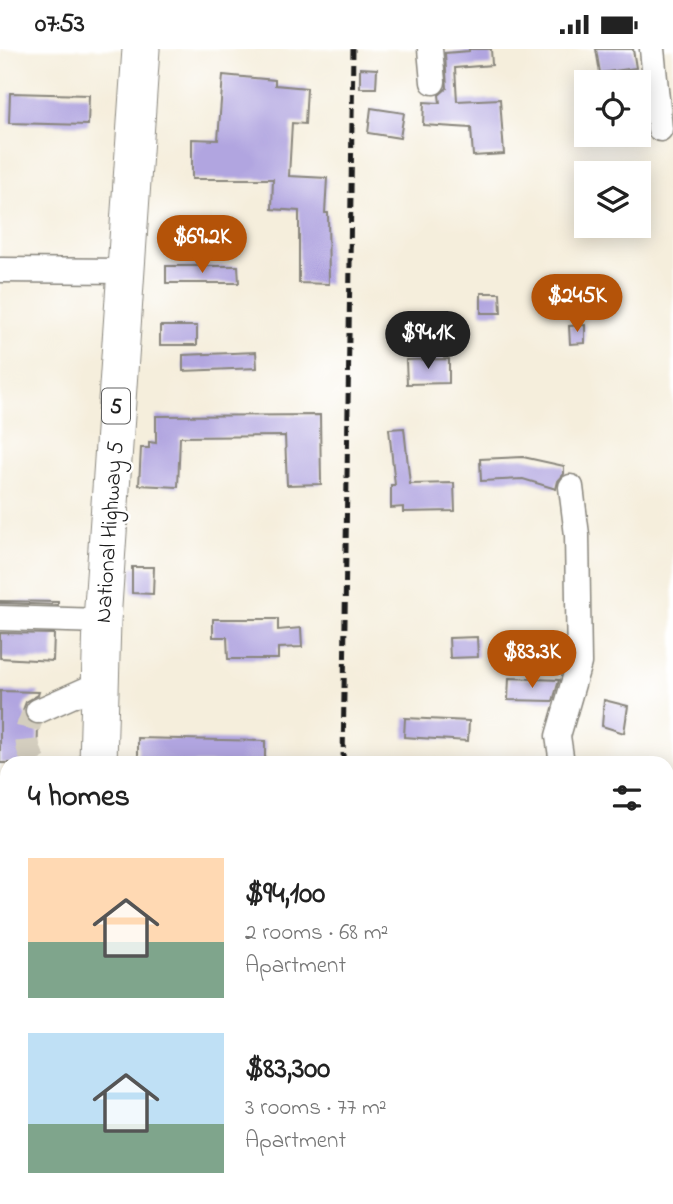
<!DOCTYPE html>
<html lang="en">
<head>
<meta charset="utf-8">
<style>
  body { margin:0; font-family:"Indie Flower",sans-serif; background:#f6f6f6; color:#222; height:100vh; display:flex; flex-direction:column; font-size:26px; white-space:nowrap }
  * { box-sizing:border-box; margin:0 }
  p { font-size:23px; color:#767676 }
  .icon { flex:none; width:38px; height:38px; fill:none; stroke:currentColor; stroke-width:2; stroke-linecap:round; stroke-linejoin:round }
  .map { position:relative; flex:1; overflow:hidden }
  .panel { position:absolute; left:0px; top:707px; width:674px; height:448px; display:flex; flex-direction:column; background:#fff; border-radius:21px 21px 0 0; box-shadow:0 4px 18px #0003 }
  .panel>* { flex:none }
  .tools { position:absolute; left:574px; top:21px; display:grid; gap:14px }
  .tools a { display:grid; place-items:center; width:77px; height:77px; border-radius:0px; background:#fff; box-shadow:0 4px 18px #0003; font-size:35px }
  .price { position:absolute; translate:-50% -60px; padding:0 16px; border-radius:24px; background:#b45309; color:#fff; font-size:23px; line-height:46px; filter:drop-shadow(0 2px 4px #0008) }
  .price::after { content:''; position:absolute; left:50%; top:42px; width:21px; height:16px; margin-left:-10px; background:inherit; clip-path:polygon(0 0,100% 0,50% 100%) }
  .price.selected { background:#222; color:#fff }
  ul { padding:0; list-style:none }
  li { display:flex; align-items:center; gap:21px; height:175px; padding:0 28px }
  li span { display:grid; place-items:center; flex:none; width:196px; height:140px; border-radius:0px; color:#555 }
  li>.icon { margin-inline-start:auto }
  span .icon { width:84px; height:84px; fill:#fffc; stroke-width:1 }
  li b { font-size:30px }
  h2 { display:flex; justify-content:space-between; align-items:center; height:84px; padding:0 28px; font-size:30px }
  .status { display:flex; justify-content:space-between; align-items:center; height:49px; padding:0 35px; background:#fff; direction:ltr }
  .status svg { height:19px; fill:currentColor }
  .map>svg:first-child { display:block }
  .building { fill:#b1a5e0 }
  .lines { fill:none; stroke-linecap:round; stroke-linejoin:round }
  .minor-tunnel { stroke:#d4cebf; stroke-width:24; stroke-dasharray:24 12; stroke-linecap:butt }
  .minor-casing { stroke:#88857c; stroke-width:27 }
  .highway-casing { stroke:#88857c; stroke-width:39 }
  .minor { stroke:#fff; stroke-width:24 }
  .highway { stroke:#fff; stroke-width:37 }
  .rail { stroke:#1c1c1c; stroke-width:5; stroke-dasharray:10 5; stroke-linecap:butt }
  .labels { text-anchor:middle; stroke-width:5; stroke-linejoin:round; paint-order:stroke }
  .shield { fill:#fff; stroke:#606060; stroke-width:2 }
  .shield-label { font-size:21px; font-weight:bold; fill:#1c1c1c }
  .street-label { font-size:23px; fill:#1c1c1c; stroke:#fff }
</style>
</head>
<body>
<div class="status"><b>07:53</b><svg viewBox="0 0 49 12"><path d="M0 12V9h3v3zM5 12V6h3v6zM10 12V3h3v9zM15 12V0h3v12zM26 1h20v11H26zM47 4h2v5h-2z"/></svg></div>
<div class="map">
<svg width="673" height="1155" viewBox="0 0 673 1155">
  <rect width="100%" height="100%" fill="#fff"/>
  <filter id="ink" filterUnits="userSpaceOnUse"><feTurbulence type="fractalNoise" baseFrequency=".0143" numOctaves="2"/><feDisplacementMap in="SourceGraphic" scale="14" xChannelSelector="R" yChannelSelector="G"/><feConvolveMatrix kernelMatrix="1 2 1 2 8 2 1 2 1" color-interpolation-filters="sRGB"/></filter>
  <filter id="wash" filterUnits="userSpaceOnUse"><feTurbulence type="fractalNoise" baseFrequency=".00686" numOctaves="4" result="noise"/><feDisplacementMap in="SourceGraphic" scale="28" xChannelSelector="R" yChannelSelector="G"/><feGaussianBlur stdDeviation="1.57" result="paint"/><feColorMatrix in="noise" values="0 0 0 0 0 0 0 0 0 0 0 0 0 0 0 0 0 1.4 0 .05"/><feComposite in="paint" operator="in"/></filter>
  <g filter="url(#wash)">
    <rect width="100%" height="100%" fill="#f5eedc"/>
    <g id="blocks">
      <g class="building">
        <polygon points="469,0 491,0 492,16 455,19 457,52 500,50 504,105 473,107 471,79 423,76 424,53 440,54 439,46 447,39 445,4 469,2"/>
        <polygon points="596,0 633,0 636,19 600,24"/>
        <polygon points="360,19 377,20 376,39 360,39"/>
        <polygon points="223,26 275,31 275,36 307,39 305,75 292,74 289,127 327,129 325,164 328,164 329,235 299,234 299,162 272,160 273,130 192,130 192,90 218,91"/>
        <polygon points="10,44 89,46 88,76 9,74"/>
        <polygon points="371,59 404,64 400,89 368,84"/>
        <polygon points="166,217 238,217 239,234 166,234"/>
        <polygon points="481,244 500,244 501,264 481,264"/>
        <polygon points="585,276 585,294 570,295 569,277"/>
        <rect x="160" y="277" width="37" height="19"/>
        <polygon points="256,303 257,319 183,322 183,306"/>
        <polygon points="449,310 449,334 407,335 406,311"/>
        <polygon points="320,366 321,435 287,436 285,387 180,388 178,438 139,436 141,399 149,399 149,393 156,394 156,367"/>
        <polygon points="404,379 410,435 454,434 455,462 403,463 403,458 391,459 391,436 395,436 389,380"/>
        <polygon points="523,408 564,417 564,425 558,432 556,440 523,430 481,432 480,410"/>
        <polygon points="132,518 154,518 153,545 132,544"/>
        <polygon points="0,552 58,553 58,556 0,554"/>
        <polygon points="213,570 278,570 278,581 301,579 302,598 278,599 278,610 228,610 227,588 213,588"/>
        <polygon points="0,584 54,585 53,612 0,609"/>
        <polygon points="477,588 478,608 450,609 449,589"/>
        <polygon points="509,629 559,631 553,652 508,651"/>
        <polygon points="0,642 39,643 38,646 26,653 23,661 29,674 38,677 37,714 0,714"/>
        <polygon points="604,651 628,657 624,684 602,677"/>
        <polygon points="405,669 469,672 468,692 404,688"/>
        <polygon points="138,689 265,692 265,714 138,714"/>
      </g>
    </g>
  </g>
  <g filter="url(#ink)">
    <use href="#blocks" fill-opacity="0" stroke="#88857c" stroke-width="2"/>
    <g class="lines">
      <path class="minor-tunnel" d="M35,714C25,698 23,675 38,662"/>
      <g class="minor-casing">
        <g id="minor">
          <polyline points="430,0 433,33"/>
          <polyline points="652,0 660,80"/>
          <polyline points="0,221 125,222"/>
          <polyline points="0,569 102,572"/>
          <polyline points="38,662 101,634"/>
          <polyline points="562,714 558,687 579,614 577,486 571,438"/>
          <polyline points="667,826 673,826"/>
          <polyline points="0,898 7,899"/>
          <polyline points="573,1148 574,1155"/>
          <polyline points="623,1148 624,1155"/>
          <polyline points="0,1149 25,1155"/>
        </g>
      </g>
      <g class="highway-casing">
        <g id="highway">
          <polyline points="98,714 102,572 141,0"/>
          <polyline points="85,1155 85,1148"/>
        </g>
      </g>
      <use href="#minor" class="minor"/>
      <use href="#highway" class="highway"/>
      <g class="rail">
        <polyline points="343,714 353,0"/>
        <polyline points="337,1155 337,1148"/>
      </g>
    </g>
  </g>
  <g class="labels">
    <rect class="shield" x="102" y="339.5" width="28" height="35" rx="5"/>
    <g class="shield-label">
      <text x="116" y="364">5</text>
    </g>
    <g class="street-label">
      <text transform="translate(108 483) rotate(-86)" y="8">National Highway 5</text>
    </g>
  </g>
</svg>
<div class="tools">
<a><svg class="icon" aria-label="locate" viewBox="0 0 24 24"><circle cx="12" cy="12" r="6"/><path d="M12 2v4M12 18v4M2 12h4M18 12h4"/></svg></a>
<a><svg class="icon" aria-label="layers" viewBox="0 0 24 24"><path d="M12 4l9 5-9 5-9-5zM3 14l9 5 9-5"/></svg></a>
</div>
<b class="price" style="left:202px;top:226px">$69.2K</b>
<b class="price" style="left:577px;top:285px">$245K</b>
<b class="price selected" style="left:428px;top:322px">$94.1K</b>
<b class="price" style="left:532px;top:641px">$83.3K</b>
<section class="panel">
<h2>4 homes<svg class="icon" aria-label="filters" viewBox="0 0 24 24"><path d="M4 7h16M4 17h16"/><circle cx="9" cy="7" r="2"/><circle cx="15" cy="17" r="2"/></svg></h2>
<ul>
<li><span style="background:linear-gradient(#ffd9b3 60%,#7fa58c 0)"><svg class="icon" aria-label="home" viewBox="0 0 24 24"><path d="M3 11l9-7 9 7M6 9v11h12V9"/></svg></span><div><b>$94,100</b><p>2 rooms · 68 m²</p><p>Apartment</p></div></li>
<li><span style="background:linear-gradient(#bfe0f5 65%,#7fa58c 0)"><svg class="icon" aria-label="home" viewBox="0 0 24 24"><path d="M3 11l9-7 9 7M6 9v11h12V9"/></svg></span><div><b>$83,300</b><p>3 rooms · 77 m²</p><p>Apartment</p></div></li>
</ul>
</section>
</div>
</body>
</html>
